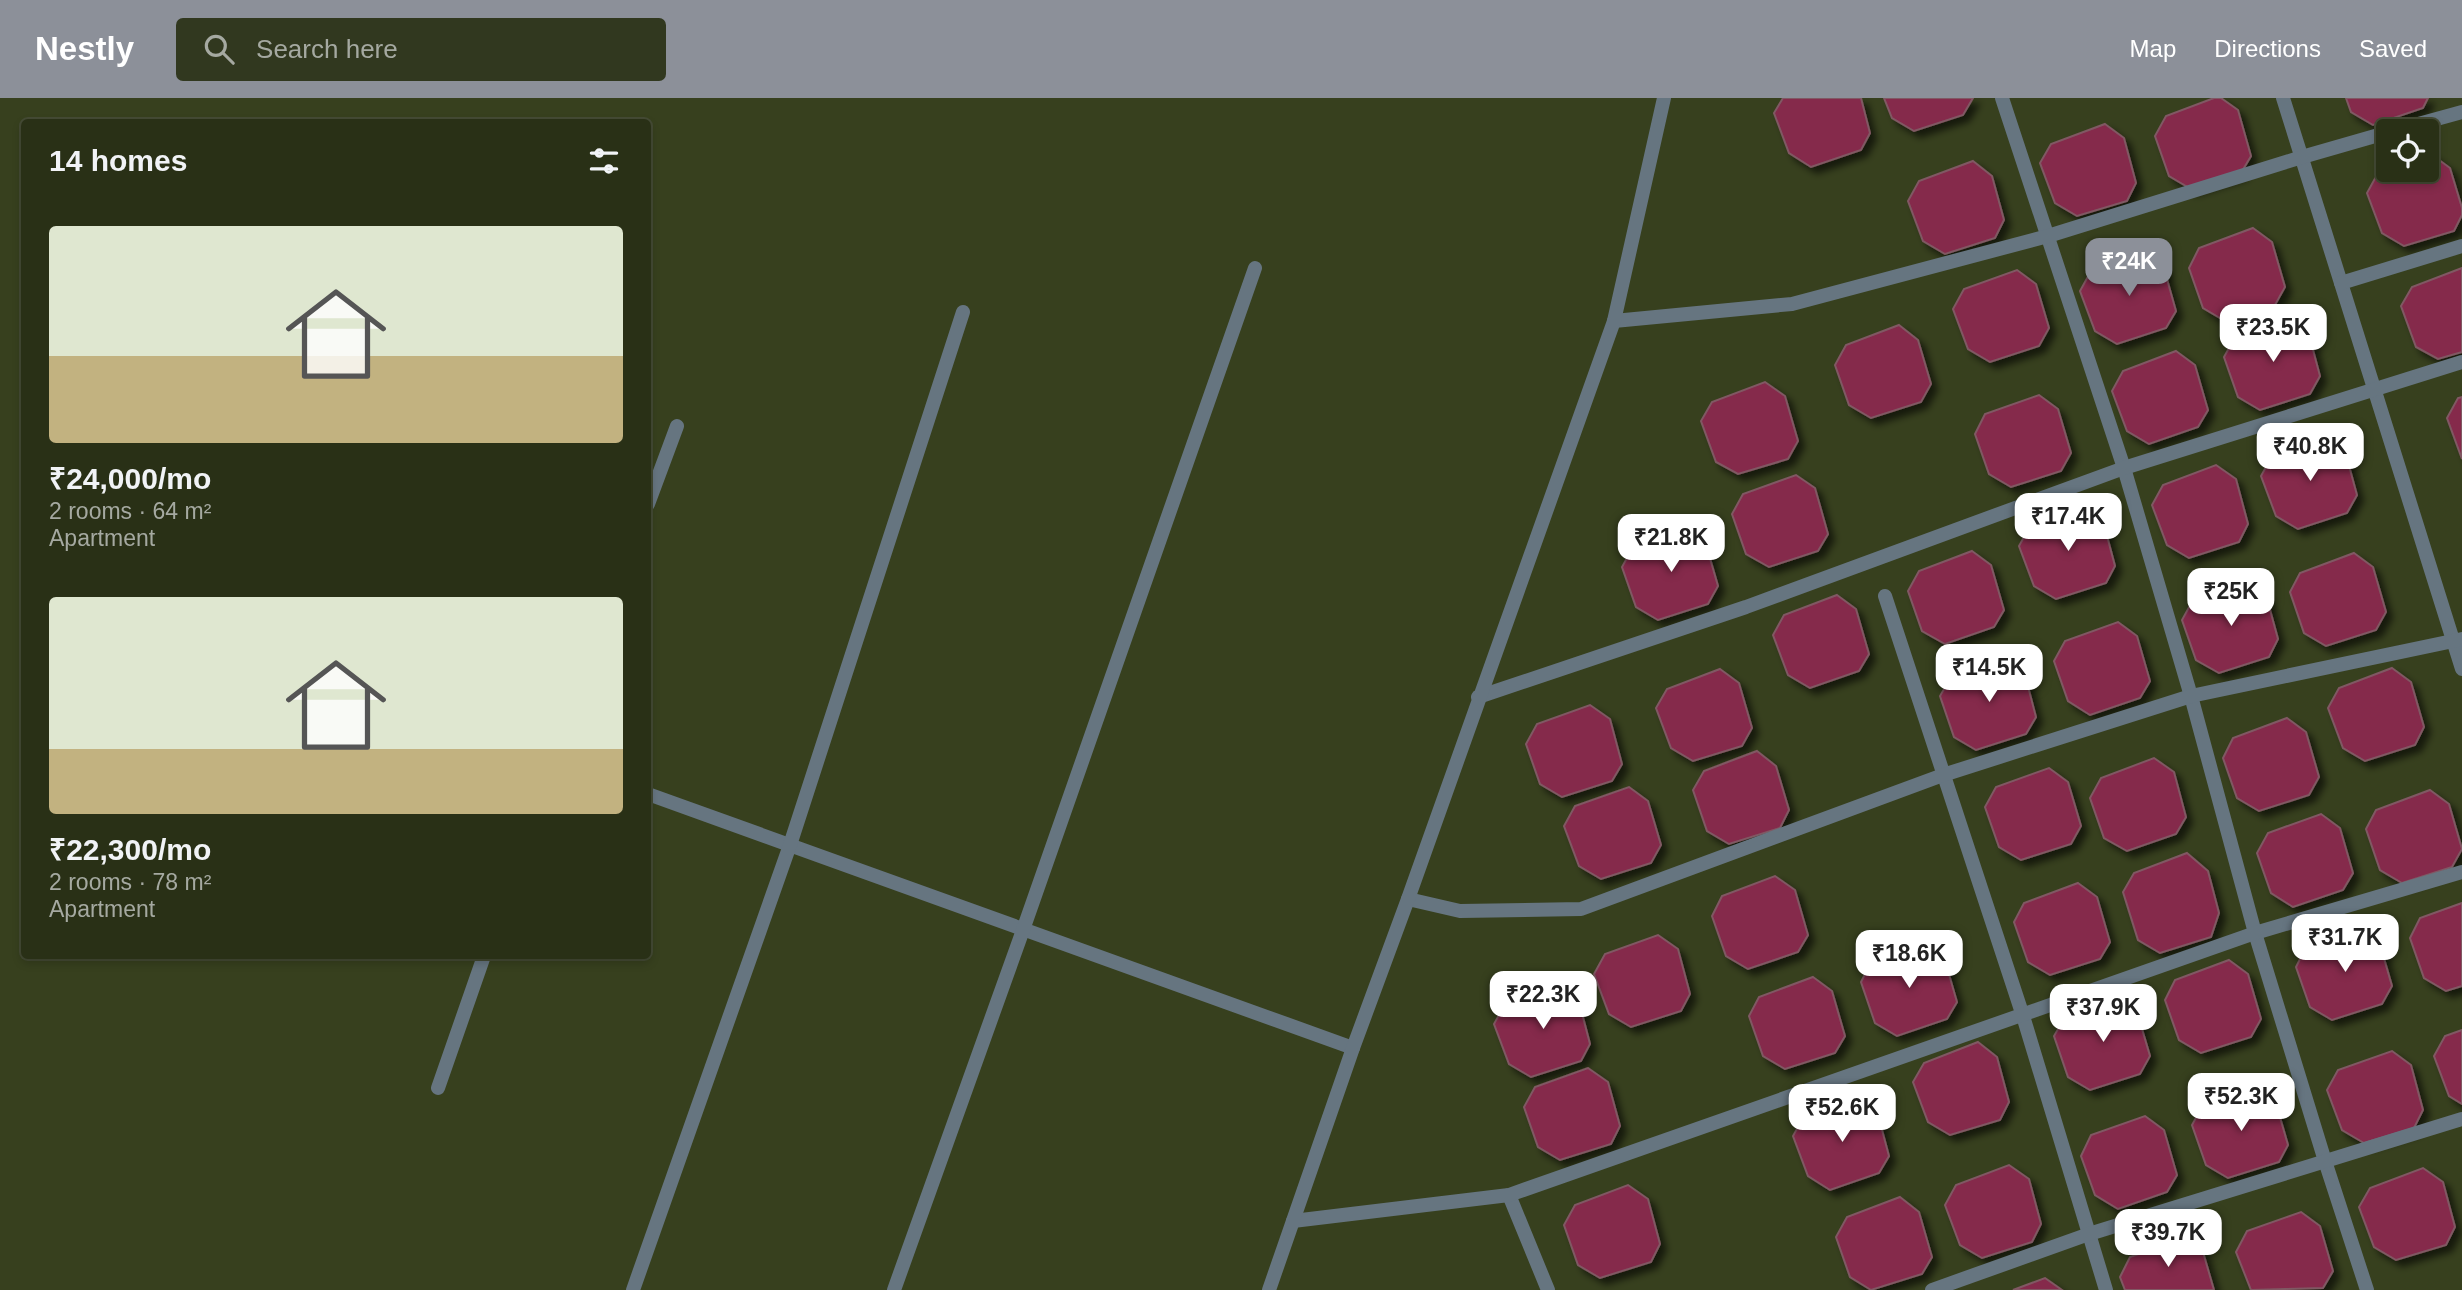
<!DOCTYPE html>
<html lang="en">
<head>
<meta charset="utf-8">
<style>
  body { margin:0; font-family:Arial,sans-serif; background:#31381f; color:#f1f3f6; height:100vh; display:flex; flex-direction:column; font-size:26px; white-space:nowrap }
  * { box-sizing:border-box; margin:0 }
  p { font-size:23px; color:#a5a9a1 }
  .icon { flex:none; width:38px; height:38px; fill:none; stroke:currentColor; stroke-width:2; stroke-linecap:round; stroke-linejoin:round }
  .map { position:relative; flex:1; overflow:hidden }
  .drawer { position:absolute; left:21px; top:21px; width:630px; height:840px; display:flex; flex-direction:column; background:#293016; border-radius:7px; box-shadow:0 4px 10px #0003,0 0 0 2px #454b35 }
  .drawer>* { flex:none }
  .fabs { position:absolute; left:2376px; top:21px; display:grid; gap:14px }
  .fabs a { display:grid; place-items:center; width:63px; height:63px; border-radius:7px; background:#293016; box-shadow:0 4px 10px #0003,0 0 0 2px #454b35; font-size:35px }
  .price { position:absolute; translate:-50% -60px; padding:0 16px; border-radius:14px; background:#fff; color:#222; font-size:23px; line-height:46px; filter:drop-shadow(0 2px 4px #0008) }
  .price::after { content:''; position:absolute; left:50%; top:42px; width:21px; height:16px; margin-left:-10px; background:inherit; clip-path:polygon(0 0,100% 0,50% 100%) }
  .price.selected { background:#8c9099; color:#fff }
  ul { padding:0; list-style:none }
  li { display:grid; align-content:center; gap:14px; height:371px; padding:0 28px }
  li span { display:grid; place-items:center; height:217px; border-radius:7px; color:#555 }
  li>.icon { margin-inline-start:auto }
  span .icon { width:126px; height:126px; fill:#fffc; stroke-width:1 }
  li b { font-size:30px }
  h2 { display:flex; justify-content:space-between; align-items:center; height:84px; padding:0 28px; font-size:30px }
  header { display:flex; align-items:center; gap:42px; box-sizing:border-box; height:98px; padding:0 35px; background:#8c9099; color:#fff }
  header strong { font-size:33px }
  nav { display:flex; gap:38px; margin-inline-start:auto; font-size:24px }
  .search { width:490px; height:63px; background:#31381f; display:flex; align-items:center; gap:18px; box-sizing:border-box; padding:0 24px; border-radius:7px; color:#a5a9a1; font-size:26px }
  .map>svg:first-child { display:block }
  .building { fill:#85294b; stroke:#805863; stroke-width:2; filter:url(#shadow) }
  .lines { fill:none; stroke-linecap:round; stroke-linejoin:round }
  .minor { stroke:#667580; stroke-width:14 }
</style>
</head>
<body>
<header>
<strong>Nestly</strong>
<div class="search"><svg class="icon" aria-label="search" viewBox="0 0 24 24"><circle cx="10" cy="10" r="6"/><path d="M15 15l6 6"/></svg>Search here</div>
<nav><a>Map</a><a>Directions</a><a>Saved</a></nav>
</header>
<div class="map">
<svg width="2462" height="1192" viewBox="0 0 2462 1192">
  <defs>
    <filter id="shadow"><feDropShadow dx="6" dy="6" stdDeviation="3.5" flood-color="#0009"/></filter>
  </defs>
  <rect width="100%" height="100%" fill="#37401e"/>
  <g class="building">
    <polygon points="1783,0 1861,0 1870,35 1861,52 1811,69 1789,55 1774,15"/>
    <polygon points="1884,0 1973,0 1963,17 1914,33 1892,20"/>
    <polygon points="2214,0 2221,0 2238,12 2251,58 2241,75 2191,91 2169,78 2155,38 2166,18"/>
    <polygon points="2346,0 2428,0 2423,10 2373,27 2351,14"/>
    <polygon points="2105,26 2124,40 2136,85 2127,103 2077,118 2055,105 2040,65 2051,46"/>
    <polygon points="2431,56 2450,70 2462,110 2462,117 2454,133 2404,148 2382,135 2367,95 2378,75 2389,72 2427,72 2427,57"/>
    <polygon points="1973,63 1992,78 2004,122 1995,140 1945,156 1923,143 1908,103 1919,83"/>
    <polygon points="2253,130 2272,144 2285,189 2275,207 2225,223 2203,210 2189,170 2199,150"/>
    <polygon points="2144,153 2163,167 2176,213 2166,230 2117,246 2095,233 2080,193 2091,173"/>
    <polygon points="2462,170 2462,254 2438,261 2416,249 2401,208 2412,189"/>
    <polygon points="2017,172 2036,186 2049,230 2039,248 1990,264 1968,251 1953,211 1964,191"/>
    <polygon points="2288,219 2308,233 2320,278 2310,296 2260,312 2238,299 2224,259 2235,239"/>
    <polygon points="1899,227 1918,242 1931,286 1921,304 1871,320 1849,307 1835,267 1846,247"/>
    <polygon points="2176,253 2195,267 2208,312 2198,329 2149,346 2127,333 2112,293 2123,273"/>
    <polygon points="1765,284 1785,298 1798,343 1788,361 1738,376 1716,364 1701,323 1712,304"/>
    <polygon points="2039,297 2058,311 2071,355 2061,373 2011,389 1989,376 1975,336 1985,316"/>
    <polygon points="2462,299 2462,361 2447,320 2458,300"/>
    <polygon points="2326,338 2345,353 2357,397 2347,415 2298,431 2276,418 2261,378 2272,358"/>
    <polygon points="2216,367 2236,381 2248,426 2239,444 2189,460 2167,447 2152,407 2163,387"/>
    <polygon points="1796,377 1815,390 1828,436 1818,453 1769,469 1746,456 1732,416 1743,396"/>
    <polygon points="2084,408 2103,423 2115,468 2106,485 2056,501 2034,488 2019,448 2030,428"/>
    <polygon points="1685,429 1705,443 1718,488 1708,506 1658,522 1636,509 1622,469 1633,449"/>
    <polygon points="1972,453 1991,467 2004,512 1994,529 1945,546 1922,533 1908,493 1919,473"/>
    <polygon points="2354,455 2373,469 2386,514 2376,532 2326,548 2304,535 2290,494 2300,475"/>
    <polygon points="2246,483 2266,497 2278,541 2269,559 2219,575 2196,562 2182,522 2193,502"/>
    <polygon points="1837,497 1856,511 1869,556 1859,573 1810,590 1788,577 1773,537 1784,517"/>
    <polygon points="2118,524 2137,538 2150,583 2140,600 2090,617 2068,603 2054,563 2065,543"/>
    <polygon points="2004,559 2024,573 2036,619 2026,636 1976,652 1954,639 1940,598 1951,579"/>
    <polygon points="2392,570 2411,584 2424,629 2415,647 2365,663 2343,650 2328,610 2339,590"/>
    <polygon points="1720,571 1739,585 1752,630 1742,648 1693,663 1671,650 1656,610 1667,591"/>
    <polygon points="1590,607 1610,621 1622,666 1612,683 1562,699 1540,686 1526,646 1537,626"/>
    <polygon points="2287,620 2306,634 2319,679 2309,697 2259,713 2237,700 2223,660 2233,640"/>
    <polygon points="1757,653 1776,668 1789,712 1780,730 1729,746 1707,733 1693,692 1704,673"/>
    <polygon points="2154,660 2174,674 2186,719 2176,736 2127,753 2104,740 2090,700 2101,680"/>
    <polygon points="2049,670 2068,684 2081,728 2071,746 2021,762 1999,749 1985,709 1996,689"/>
    <polygon points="1629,689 1648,703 1661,747 1651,765 1601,781 1579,768 1564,728 1575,708"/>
    <polygon points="2430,692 2449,706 2462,751 2452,769 2402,785 2380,772 2366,731 2376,712"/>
    <polygon points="2321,716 2340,730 2353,775 2343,792 2293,809 2271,795 2257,755 2268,735"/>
    <polygon points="2187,755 2208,773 2219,815 2211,839 2160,855 2138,842 2123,794 2134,775"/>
    <polygon points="1775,778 1795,792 1808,837 1798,854 1748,871 1726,858 1712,818 1722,798"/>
    <polygon points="2078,785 2097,799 2110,844 2100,861 2050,877 2028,864 2014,824 2024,805"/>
    <polygon points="2462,805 2462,888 2446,893 2424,880 2410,840 2420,820"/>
    <polygon points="2360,829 2379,843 2392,888 2382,906 2332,922 2310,909 2296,869 2306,849"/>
    <polygon points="1658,837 1678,851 1690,896 1681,913 1631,929 1609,916 1594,876 1605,856"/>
    <polygon points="1925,845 1944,859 1957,904 1947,921 1897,938 1875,925 1861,884 1871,864"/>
    <polygon points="2229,862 2248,876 2261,921 2251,939 2201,955 2179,942 2165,902 2175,882"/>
    <polygon points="1813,879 1832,893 1845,938 1835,955 1785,971 1763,958 1749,918 1759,899"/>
    <polygon points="1559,886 1578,900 1590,946 1581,963 1531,979 1509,966 1494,926 1505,906"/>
    <polygon points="2118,899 2137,914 2150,958 2140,976 2090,992 2068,979 2054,938 2065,919"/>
    <polygon points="2462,932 2462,1006 2449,998 2434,958 2445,938"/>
    <polygon points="1978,944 1997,959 2009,1004 2000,1022 1950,1037 1928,1024 1913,984 1924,965"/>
    <polygon points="2392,953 2411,967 2423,1012 2414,1030 2364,1045 2342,1032 2327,992 2338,972"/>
    <polygon points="1588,970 1608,984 1620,1028 1611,1046 1560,1062 1538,1049 1524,1009 1535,989"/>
    <polygon points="2256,987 2275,1002 2288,1047 2279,1064 2228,1080 2206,1067 2192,1027 2203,1007"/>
    <polygon points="1857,999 1877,1013 1889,1058 1879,1075 1830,1092 1808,1078 1793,1038 1804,1018"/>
    <polygon points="2145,1018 2164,1032 2177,1077 2167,1094 2118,1111 2095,1097 2081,1058 2091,1037"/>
    <polygon points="2009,1067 2029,1081 2041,1126 2032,1144 1982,1160 1960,1147 1945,1107 1956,1087"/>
    <polygon points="2423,1070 2443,1084 2455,1129 2446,1147 2396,1162 2374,1149 2359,1109 2370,1090"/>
    <polygon points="1628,1087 1648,1101 1660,1146 1651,1164 1600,1180 1578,1167 1564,1127 1575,1107"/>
    <polygon points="1900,1099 1919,1114 1932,1159 1922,1176 1871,1192 1850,1179 1836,1139 1847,1119"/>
    <polygon points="2301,1114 2320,1128 2333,1173 2323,1190 2251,1192 2236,1154 2247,1133"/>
    <polygon points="2184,1140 2203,1154 2214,1192 2125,1192 2120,1179 2130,1159"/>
    <polygon points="2045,1180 2062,1192 2013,1192"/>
  </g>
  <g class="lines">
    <g class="minor">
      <polyline points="2002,0 2124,370 2191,598 2255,835 2325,1063 2367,1192"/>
      <polyline points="2283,0 2462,571"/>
      <polyline points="2393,33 2462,14"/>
      <polyline points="2341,185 2462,148"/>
      <polyline points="1614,223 1792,206 2048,138 2302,59 2389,34"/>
      <polyline points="648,406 677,328"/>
      <polyline points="1885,498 2023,918 2106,1192"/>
      <polyline points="1478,599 1746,509 2124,370 2462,264"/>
      <polyline points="648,696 1353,950"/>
      <polyline points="1408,801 1460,813 1581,811 1943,677 2191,598 2462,541"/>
      <polyline points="438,990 484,858"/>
      <polyline points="1509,1097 1548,1192"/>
      <polyline points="1293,1123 1509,1097 2255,835 2462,774"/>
      <polyline points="633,1192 790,747 963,214"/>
      <polyline points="894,1192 1023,832 1255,170"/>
      <polyline points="1269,1192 1353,950 1408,801 1614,223 1664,0"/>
      <polyline points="1932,1192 2089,1136 2462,1021"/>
    </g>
  </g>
</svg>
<div class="fabs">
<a><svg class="icon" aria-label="locate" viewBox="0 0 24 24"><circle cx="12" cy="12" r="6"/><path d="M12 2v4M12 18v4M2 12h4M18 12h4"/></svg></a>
</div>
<b class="price selected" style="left:2129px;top:200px">₹24K</b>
<b class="price" style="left:2273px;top:266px">₹23.5K</b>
<b class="price" style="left:2310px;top:385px">₹40.8K</b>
<b class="price" style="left:2068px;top:455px">₹17.4K</b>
<b class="price" style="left:1671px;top:476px">₹21.8K</b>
<b class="price" style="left:2231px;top:530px">₹25K</b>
<b class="price" style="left:1989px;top:606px">₹14.5K</b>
<b class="price" style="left:2345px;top:876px">₹31.7K</b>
<b class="price" style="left:1909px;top:892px">₹18.6K</b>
<b class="price" style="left:1543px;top:933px">₹22.3K</b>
<b class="price" style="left:2103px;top:946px">₹37.9K</b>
<b class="price" style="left:2241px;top:1035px">₹52.3K</b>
<b class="price" style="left:1842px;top:1046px">₹52.6K</b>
<b class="price" style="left:2168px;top:1171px">₹39.7K</b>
<section class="drawer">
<h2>14 homes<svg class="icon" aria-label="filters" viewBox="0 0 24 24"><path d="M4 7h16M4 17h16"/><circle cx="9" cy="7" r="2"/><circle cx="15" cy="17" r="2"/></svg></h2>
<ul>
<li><span style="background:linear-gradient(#dfe7d0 60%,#c2b280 0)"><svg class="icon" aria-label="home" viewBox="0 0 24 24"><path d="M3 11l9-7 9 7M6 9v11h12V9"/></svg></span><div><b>₹24,000/mo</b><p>2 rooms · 64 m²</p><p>Apartment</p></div></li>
<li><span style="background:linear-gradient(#dfe7d0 70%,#c2b280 0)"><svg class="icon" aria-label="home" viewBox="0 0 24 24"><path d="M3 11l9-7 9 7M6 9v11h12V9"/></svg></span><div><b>₹22,300/mo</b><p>2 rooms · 78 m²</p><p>Apartment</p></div></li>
</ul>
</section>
</div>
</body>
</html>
